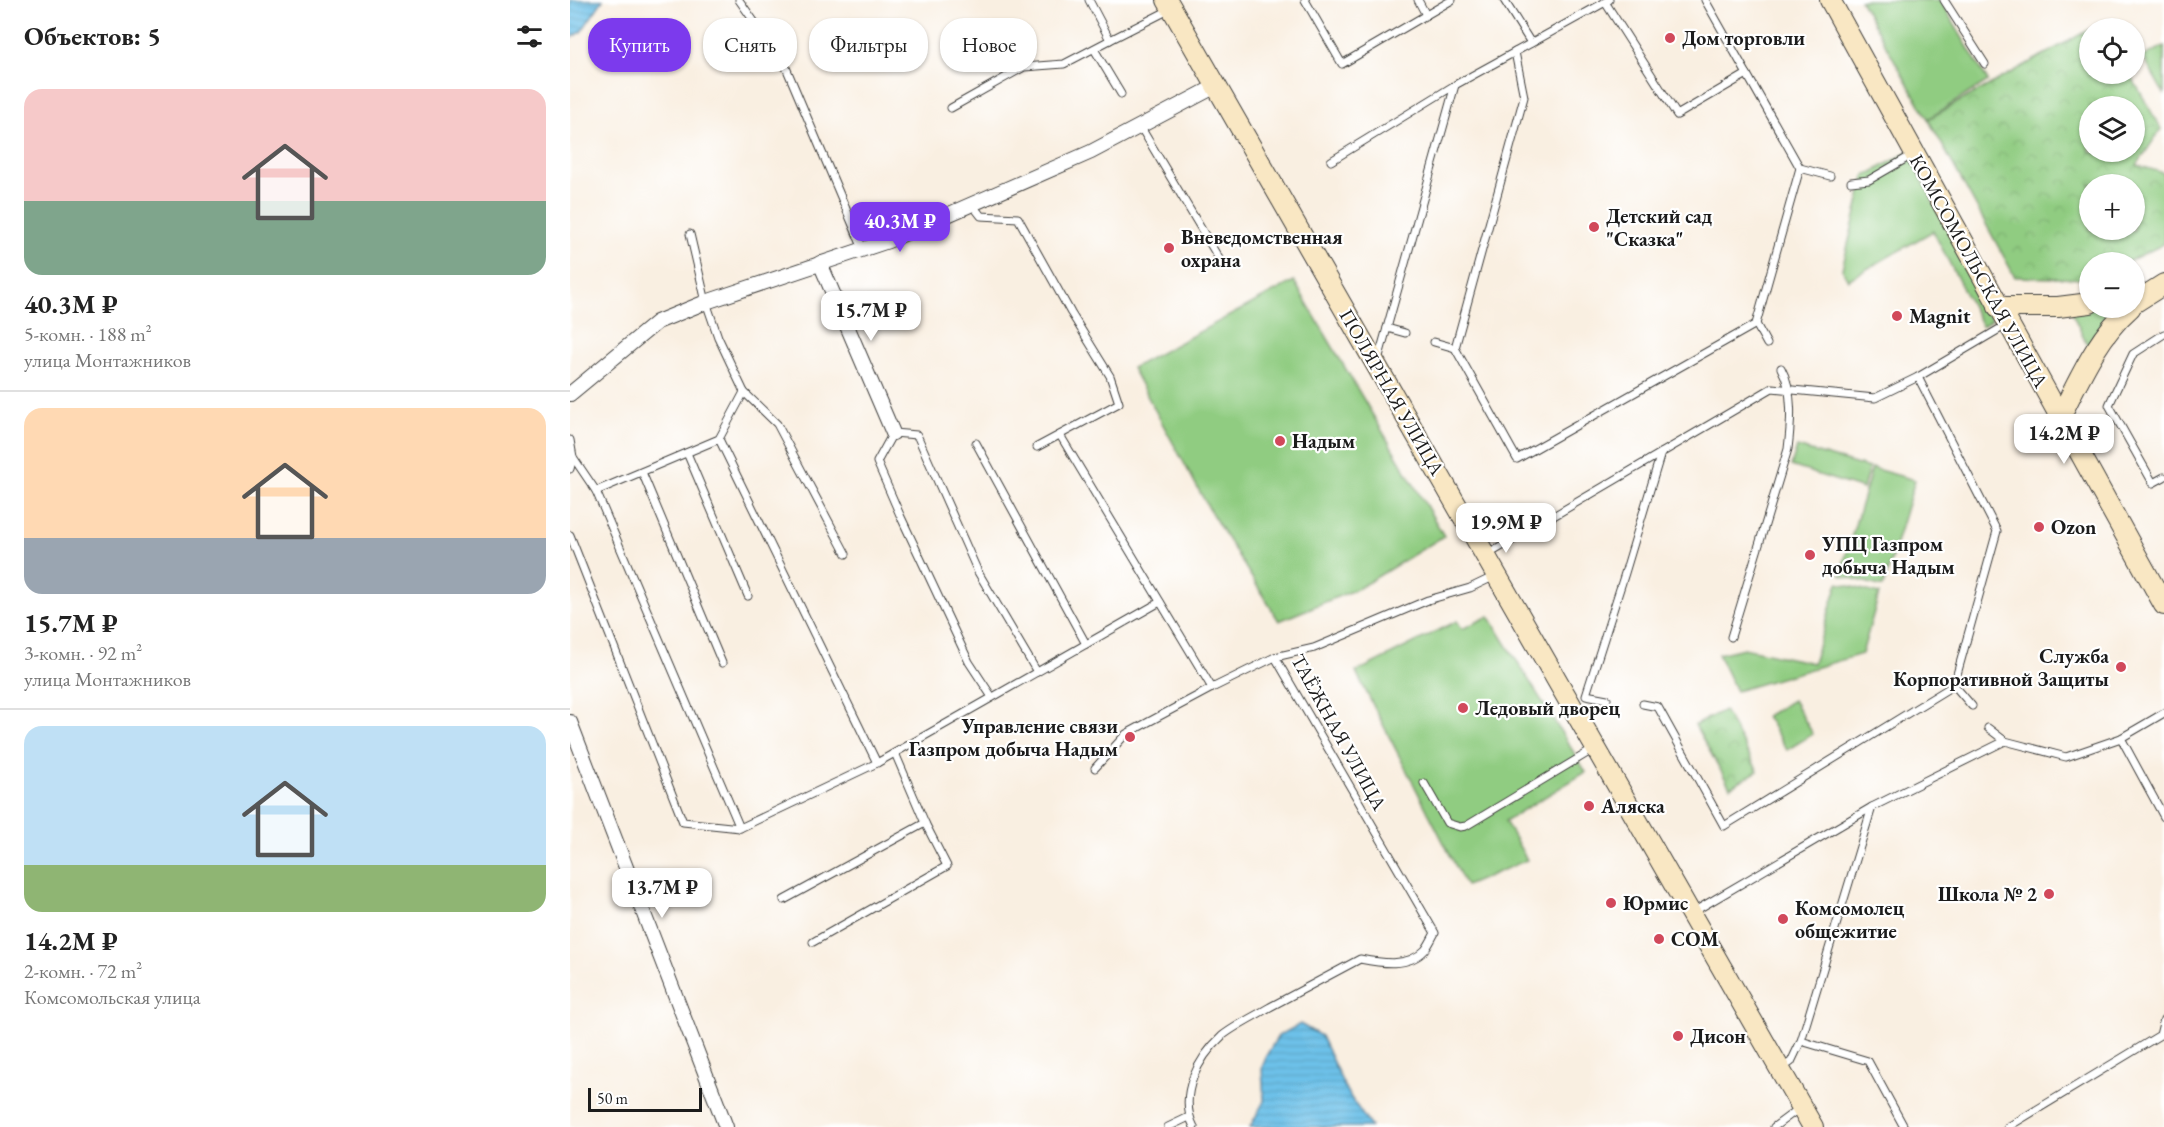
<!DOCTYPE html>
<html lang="ru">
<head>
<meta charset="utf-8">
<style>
  body { margin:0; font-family:"EB Garamond",serif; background:#f2f2f2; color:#222; height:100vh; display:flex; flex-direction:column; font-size:22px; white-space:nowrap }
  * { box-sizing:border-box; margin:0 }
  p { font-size:20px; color:#767676 }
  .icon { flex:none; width:33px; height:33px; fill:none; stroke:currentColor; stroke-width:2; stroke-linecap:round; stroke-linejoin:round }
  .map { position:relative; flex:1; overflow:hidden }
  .sheet { display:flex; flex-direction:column; background:#fff; width:570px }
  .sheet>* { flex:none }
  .hud { position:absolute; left:18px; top:18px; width:570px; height:54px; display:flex; gap:12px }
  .controls { position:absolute; left:1509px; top:18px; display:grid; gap:12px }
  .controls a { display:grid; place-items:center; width:66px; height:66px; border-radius:50%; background:#fff; box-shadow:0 2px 4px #0004; font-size:30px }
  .scale { position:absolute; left:18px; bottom:15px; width:114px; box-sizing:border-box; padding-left:6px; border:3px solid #1c1c1c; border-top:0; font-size:16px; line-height:21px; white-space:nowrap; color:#1c1c1c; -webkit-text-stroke:4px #fff; paint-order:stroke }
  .price { position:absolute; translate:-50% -51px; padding:0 14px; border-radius:12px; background:#fff; color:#222; font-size:20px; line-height:39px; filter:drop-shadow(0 2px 3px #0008) }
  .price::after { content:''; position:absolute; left:50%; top:36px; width:18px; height:14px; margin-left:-9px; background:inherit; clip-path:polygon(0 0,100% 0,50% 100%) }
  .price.selected { background:#7c3aed; color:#fff }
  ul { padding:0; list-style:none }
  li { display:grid; align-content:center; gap:12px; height:318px; padding:0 24px }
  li+li { border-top:2px solid #e0e0e0 }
  li span { display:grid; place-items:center; height:186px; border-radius:18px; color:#555 }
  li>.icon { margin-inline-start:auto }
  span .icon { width:108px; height:108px; fill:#fffc; stroke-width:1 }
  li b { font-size:26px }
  h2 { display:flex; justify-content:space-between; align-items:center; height:72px; padding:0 24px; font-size:26px }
  .chip { padding:0 21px; border-radius:24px; background:#fff; box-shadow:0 2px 4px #0004; font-size:21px; line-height:54px }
  .chip.selected { background:#7c3aed; color:#fff }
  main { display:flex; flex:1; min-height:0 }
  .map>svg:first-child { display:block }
  .green { fill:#90cc81; stroke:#56744e; stroke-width:1.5 }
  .park { fill:url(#park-crowns); stroke:#56744e; stroke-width:1.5; fill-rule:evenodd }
  .water { fill:url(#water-rules); stroke:#446e82; stroke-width:1.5 }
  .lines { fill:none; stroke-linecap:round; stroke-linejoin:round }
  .lane-casing { stroke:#3d3c3a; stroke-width:9 }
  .street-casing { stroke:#3d3c3a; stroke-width:16 }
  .secondary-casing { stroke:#3d3c3a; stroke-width:22 }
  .lane { stroke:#fff; stroke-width:7 }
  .street { stroke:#fff; stroke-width:14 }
  .secondary { stroke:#f9e7c3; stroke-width:20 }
  .poi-dot { fill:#d1495b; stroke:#fff; stroke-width:2 }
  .labels { text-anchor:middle; stroke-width:4.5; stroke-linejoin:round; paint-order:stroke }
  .poi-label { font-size:20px; font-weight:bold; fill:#1c1c1c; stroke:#fff; text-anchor:start }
  .street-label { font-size:20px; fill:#1c1c1c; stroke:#fff }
</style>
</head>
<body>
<main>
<section class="sheet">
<h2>Объектов: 5<svg class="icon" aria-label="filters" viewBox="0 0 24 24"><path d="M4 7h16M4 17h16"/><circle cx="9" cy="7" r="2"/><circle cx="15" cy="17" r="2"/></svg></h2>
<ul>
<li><span style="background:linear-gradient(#f6c9c9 60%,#7fa58c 0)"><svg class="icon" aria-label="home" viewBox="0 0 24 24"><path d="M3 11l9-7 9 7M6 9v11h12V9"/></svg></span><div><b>40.3M ₽</b><p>5-комн. · 188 m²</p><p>улица Монтажников</p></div></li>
<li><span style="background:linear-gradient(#ffd9b3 70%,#9aa5b1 0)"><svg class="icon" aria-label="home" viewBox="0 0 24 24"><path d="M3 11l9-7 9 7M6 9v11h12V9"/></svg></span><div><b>15.7M ₽</b><p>3-комн. · 92 m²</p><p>улица Монтажников</p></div></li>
<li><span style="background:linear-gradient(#bfe0f5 75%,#8fb573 0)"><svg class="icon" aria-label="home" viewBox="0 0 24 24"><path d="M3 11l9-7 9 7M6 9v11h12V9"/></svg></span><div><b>14.2M ₽</b><p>2-комн. · 72 m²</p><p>Комсомольская улица</p></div></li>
</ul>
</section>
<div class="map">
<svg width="1594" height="1127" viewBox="0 0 1594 1127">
  <defs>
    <pattern id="park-crowns" width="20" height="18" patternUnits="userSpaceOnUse" patternTransform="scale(1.5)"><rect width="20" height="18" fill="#90cc81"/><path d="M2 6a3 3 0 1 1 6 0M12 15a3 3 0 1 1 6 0" fill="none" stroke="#7caf6f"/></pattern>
    <pattern id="water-rules" width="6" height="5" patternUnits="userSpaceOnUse" patternTransform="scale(1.5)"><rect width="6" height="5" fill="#6dc1e9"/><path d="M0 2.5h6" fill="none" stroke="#5ea5c7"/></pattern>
  </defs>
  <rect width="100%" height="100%" fill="#fff"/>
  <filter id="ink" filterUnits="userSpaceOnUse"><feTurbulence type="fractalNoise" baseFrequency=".0167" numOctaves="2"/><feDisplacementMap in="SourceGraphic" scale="12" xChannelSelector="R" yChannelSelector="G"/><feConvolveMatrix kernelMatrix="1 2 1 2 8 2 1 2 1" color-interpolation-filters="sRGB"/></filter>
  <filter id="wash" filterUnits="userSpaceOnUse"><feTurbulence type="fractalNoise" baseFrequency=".008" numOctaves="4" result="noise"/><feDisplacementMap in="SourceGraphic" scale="24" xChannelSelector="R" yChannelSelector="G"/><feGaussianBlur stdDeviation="1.35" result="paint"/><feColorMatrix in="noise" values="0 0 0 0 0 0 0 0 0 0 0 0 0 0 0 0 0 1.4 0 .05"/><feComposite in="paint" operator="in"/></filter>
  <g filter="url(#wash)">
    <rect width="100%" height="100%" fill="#f9efe1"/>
    <g class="green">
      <polygon points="1290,0 1370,0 1418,81 1358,119"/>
      <polygon points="1594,46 1594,94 1573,57"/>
      <polygon points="1338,152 1422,320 1412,326 1363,231 1278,280 1272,269 1295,176"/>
      <polygon points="724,281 874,536 789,588 709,621 642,514 562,368"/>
      <polygon points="1499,307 1543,308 1518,346"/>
      <polygon points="1227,447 1299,468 1293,489 1221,466"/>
      <polygon points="1302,468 1345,480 1313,587 1270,575"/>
      <polygon points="1268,583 1309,594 1292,654 1166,691 1148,654 1174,648 1243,663"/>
      <polygon points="919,616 1016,772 935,821 957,860 896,886 786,672 887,621 892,629"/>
      <polygon points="1223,700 1243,734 1217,750 1196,716"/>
    </g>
    <g class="park">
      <path d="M1520,29V74H1560L1591,129L1567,165L1594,173V244L1557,262H1520L1519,279L1445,277L1358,119ZM1564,106V152H1520V106ZM1520,184H1564V230H1520Z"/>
      <polygon points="1154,710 1188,771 1160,787 1125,725"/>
    </g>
    <g class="water">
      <polygon points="0,0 33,0 11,32 0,39"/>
      <polygon points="730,1024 751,1036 777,1092 801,1127 680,1127 694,1101 692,1068 696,1056 708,1036"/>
    </g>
  </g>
  <g filter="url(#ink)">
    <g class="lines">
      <g class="lane-casing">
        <g id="lane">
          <polyline points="169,0 215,65 293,249"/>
          <polyline points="519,0 540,40 601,9"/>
          <polyline points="735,0 772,64 882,0"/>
          <polyline points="848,0 856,15"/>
          <polyline points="934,0 961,43"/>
          <polyline points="1039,0 945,52 954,97 885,348 947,459 1186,324 1230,168 1135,0"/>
          <polyline points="1374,0 1415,64"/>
          <polyline points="1035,2 1107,115 1177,74"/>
          <polyline points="524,49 551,94"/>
          <polyline points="885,85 945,52"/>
          <polyline points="381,108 454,67 494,64 540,40"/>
          <polyline points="570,126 651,262"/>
          <polyline points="761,161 885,85 808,360"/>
          <polyline points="1230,168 1260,176"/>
          <polyline points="1281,182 1299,180 1344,154"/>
          <polyline points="401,203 411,216 448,218 501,313 540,376 549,403 467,447"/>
          <polyline points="1186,324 1197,344"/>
          <polyline points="817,328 835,333"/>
          <polyline points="1594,334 1563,354 1539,405 1583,483 1594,477"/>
          <polyline points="864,342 885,348"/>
          <polyline points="174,392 207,424 276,554"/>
          <polyline points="490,435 642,688 705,657 744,648 858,600 900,588 925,576"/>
          <polyline points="149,439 307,763"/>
          <polyline points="0,440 3,457 26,491 149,439 174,392 148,337 136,302 120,234"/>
          <polyline points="406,443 516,644"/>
          <polyline points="117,453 178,596"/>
          <polyline points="0,469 3,457"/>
          <polyline points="72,472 152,663"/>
          <polyline points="26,491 170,828 307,763 590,602"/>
          <polyline points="0,535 113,822 170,828"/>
          <polyline points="917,555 1202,388 1305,398 1348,377 1438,324"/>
          <path d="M1161,637L1218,449C1221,424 1224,391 1211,368"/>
          <polyline points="1384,685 1402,706"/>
          <polyline points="422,697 399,662 330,515 307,462 323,433 347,435 408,572 467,672"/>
          <polyline points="1037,699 1016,695 1055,573 1091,453"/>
          <polyline points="1073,704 1088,707 1154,826 1384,685 1427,531 1348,377"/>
          <polyline points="1418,728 1435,741"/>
          <polyline points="1551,738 1594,817"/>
          <polyline points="525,768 556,734 642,688"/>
          <polyline points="854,783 877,823 890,827 896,826 1024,749"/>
          <polyline points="214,900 355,823 325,753"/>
          <polyline points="1123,912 1302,807"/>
          <polyline points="243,942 377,866 355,823"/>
          <polyline points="1212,1068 1221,1062 1231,1041"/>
          <polyline points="598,1127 619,1117"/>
          <path d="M624,1127C608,1095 628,1058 652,1036C666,1025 685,1016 700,1007C730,991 760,975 790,959C811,963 838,968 855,950C859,945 862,938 865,933L705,657"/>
          <polyline points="1204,1127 1231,1107"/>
          <polyline points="1334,1127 1298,1061 1231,1041 1302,807 1435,741 1496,757 1551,738 1594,713"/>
          <polyline points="1438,1127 1590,1035 1594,1019"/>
        </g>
      </g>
      <g class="street-casing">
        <g id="street">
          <polyline points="250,263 323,433"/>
          <polyline points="0,394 87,322 136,302 318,241 521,152 646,86"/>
          <polyline points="0,722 156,1127"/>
        </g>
      </g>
      <g class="secondary-casing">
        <g id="secondary">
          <polyline points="597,0 1243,1127"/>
          <polyline points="1260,0 1594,605"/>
          <polyline points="1564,303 1594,284"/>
          <polyline points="1428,307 1488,307 1520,303"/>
          <path d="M1489,419C1509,380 1527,337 1560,308"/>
        </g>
      </g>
      <use href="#lane" class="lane"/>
      <use href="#street" class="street"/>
      <use href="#secondary" class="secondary"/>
    </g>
  </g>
  <g class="poi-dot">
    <circle cx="1100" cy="38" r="6"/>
    <circle cx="1024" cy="227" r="6"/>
    <circle cx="599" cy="248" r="6"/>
    <circle cx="1327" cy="316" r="6"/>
    <circle cx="710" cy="441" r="6"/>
    <circle cx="1469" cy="527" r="6"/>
    <circle cx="1240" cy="555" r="6"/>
    <circle cx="1551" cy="667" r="6"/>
    <circle cx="893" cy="708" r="6"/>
    <circle cx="560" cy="737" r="6"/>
    <circle cx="1019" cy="806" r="6"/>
    <circle cx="1479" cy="894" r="6"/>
    <circle cx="1041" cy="903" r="6"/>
    <circle cx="1213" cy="919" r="6"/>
    <circle cx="1089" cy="939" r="6"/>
    <circle cx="1108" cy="1036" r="6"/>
  </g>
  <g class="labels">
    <g class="poi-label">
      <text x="1112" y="45">Дом торговли</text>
      <text x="1036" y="223">Детский сад<tspan x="1036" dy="23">"Сказка"</tspan></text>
      <text x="611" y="244">Вневедомственная<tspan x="611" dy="23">охрана</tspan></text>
      <text x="1339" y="323">Magnit</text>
      <text x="722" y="448">Надым</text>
      <text x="1481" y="534">Ozon</text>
      <text x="1252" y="551">УПЦ Газпром<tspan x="1252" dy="23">добыча Надым</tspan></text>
      <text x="1539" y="663" text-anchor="end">Служба<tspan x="1539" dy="23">Корпоративной Защиты</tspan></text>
      <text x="905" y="715">Ледовый дворец</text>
      <text x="548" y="733" text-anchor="end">Управление связи<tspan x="548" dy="23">Газпром добыча Надым</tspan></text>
      <text x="1031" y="813">Аляска</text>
      <text x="1467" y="901" text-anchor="end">Школа № 2</text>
      <text x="1053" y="910">Юрмис</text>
      <text x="1225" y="915">Комсомолец<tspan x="1225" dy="23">общежитие</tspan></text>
      <text x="1101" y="946">СОМ</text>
      <text x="1120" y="1043">Дисон</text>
    </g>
    <g class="street-label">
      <text transform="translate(1409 271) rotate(61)" y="7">КОМСОМОЛЬСКАЯ УЛИЦА</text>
      <text transform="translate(822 392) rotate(60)" y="7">ПОЛЯРНАЯ УЛИЦА</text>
      <text transform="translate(769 732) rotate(61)" y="7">ТАЁЖНАЯ УЛИЦА</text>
    </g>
  </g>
</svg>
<div class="controls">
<a><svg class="icon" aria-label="locate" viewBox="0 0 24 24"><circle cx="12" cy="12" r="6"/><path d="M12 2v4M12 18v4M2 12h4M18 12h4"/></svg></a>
<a><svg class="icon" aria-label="layers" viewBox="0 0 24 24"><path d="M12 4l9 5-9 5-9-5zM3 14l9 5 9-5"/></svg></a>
<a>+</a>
<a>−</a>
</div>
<div class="scale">50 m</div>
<b class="price selected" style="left:330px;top:253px">40.3M ₽</b>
<b class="price" style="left:301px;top:342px">15.7M ₽</b>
<b class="price" style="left:1494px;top:465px">14.2M ₽</b>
<b class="price" style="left:936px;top:554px">19.9M ₽</b>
<b class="price" style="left:92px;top:919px">13.7M ₽</b>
<div class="hud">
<a class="chip selected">Купить</a>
<a class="chip">Снять</a>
<a class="chip">Фильтры</a>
<a class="chip">Новое</a>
</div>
</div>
</main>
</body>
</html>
